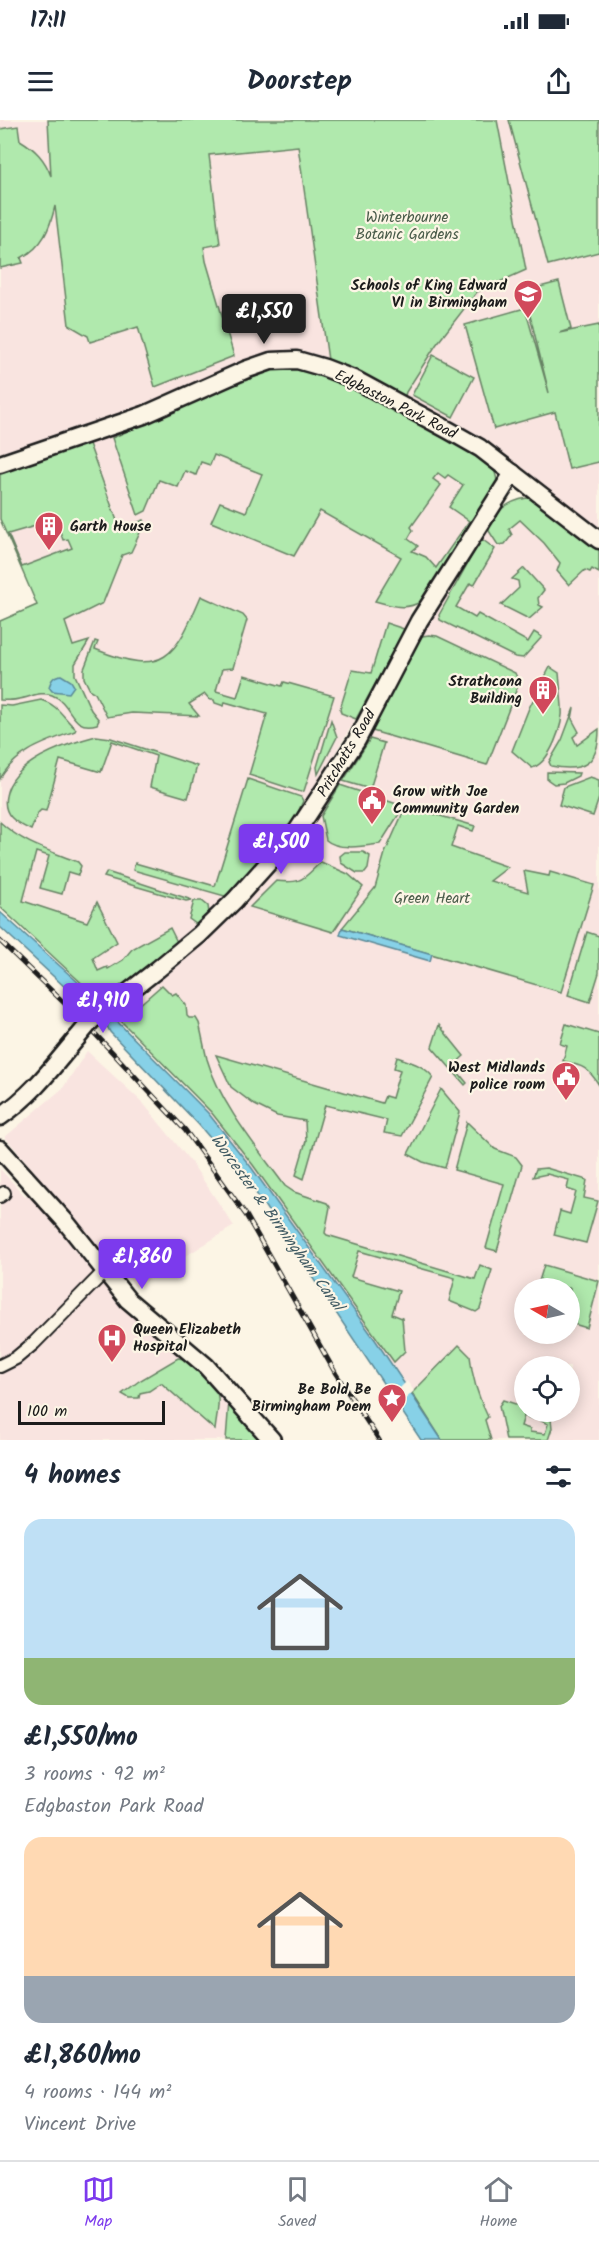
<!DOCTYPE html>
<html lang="en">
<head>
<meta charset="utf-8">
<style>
  body { margin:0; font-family:Kalam,sans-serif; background:#f2f2f3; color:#1f2937; height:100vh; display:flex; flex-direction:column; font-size:22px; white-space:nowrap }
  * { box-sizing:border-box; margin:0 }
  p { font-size:20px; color:#747a83 }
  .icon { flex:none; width:33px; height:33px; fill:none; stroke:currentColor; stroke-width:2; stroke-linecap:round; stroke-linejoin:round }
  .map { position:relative; height:1320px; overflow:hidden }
  .sheet { display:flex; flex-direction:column; background:#fff; flex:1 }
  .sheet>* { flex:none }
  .needle { width:39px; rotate:279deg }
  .tools { position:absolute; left:514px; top:1158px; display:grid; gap:12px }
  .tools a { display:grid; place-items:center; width:66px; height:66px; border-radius:50%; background:#fff; box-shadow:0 3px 15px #0003; font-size:30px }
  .scale { position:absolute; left:18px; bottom:15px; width:147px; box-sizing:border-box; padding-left:6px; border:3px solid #1c1c1c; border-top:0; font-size:16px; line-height:21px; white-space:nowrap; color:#1c1c1c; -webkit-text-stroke:4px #fcf5e5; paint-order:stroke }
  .price { position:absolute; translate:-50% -51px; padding:0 14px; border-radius:6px; background:#7c3aed; color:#fff; font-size:20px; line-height:39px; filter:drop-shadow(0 2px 3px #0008) }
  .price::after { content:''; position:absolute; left:50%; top:36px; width:18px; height:14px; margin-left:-9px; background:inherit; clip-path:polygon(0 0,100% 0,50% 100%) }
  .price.current { background:#222; color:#fff }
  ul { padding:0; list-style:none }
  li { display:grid; align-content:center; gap:12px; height:318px; padding:0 24px }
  li span { display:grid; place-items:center; height:186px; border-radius:18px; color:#555 }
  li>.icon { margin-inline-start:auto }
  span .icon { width:108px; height:108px; fill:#fffc; stroke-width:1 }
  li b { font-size:26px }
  h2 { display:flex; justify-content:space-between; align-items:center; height:72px; padding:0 24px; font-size:26px }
  .status { display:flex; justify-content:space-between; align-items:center; height:42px; padding:0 30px; background:#fff; direction:ltr }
  .status svg { height:16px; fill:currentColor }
  header { display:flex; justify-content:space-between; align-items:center; height:78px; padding:0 24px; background:#fff; font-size:27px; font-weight:700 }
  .tabs { display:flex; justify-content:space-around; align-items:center; height:84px; border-top:2px solid #e0e1e3; background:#fff; font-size:16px; color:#747a83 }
  .tabs a { display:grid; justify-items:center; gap:3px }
  .tabs .current { color:#7c3aed }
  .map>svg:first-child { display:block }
  .built { fill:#f9e4e0; fill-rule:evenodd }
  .green { fill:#b0e9ad; stroke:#668264; stroke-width:1.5; fill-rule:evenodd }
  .water { fill:#87d1e7; stroke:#5c8996; stroke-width:1.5 }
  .pier { fill:#fcf5e5 }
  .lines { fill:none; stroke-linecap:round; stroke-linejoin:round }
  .street-casing { stroke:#1c1c1c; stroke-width:16 }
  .secondary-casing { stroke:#1c1c1c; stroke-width:21 }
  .street { stroke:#fcf5e5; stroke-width:12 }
  .secondary { stroke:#fcf5e5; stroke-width:16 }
  .rail-casing { stroke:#1c1c1c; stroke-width:5 }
  .rail { stroke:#fcf5e5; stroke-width:3; stroke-dasharray:9; stroke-linecap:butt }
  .secondary-bridge-casing { stroke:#1c1c1c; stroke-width:21; stroke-linecap:butt }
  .secondary-bridge { stroke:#fcf5e5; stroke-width:16 }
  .labels { text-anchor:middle; stroke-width:4.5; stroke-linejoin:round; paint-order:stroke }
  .park-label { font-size:15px; fill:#485a48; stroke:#fcf5e5 }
  .poi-label { font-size:15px; font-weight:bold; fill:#1c1c1c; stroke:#fcf5e5; text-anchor:end }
  .street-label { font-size:15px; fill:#1c1c1c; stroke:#fcf5e5 }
  .water-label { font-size:16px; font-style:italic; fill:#415b63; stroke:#fcf5e5 }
</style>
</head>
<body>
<div class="status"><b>17:11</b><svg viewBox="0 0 49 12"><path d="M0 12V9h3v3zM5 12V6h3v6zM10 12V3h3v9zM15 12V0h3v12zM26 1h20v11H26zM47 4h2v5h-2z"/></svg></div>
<header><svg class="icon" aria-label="menu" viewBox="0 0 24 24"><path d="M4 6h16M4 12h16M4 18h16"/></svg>Doorstep<svg class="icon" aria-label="share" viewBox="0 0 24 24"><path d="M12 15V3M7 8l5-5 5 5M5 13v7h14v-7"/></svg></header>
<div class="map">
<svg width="599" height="1320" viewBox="0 0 599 1320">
  <rect width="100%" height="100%" fill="#fcf5e5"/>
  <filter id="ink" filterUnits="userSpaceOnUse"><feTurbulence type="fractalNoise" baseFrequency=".0167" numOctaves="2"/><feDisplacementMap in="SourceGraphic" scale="12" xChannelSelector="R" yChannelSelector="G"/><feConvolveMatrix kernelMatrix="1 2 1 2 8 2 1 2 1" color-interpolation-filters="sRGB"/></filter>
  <g filter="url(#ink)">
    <g class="built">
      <polygon points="0,0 48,0 51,50 298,26 429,0 599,0 599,408 504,337 303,234 0,338"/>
      <polygon points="273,250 498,359 422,481 412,487 397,533 393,531 365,583 293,703 228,777 208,796 114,874 0,771 0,501 37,485 0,399 71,327"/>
      <path d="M498,391L518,394L599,434V1320H442L404,1261L251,1047L208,993L155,918L129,889L236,791L303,712L366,614L422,516ZM525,1168H570V1214H525ZM525,1246H570V1292H525Z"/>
      <polygon points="87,931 143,983 191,1042 234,1106 136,1167 115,1141 97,1158 130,1193 201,1253 229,1281 261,1320 0,1320 0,1049 25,1076 45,1064 5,1017 63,968"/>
    </g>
    <g class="green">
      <path d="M48,0H497L526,150L477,172L436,225L406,272L404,279L337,248L328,240L298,26L209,35L220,124L204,127L206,141L234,236L155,267L138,207L90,222L88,216L69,205L55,86C50,108 43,127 21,138L23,143L0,148V9L18,6L20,20C35,29 45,39 51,56Z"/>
      <polygon points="509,0 599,0 599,132 548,145"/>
      <polygon points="559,162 571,209 559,213 599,205 599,342 569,349 555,292 494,309 465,205 525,188 549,273 524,171"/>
      <polygon points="433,235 474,257 453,297 412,275"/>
      <path d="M289,248C315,249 340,262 364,273C404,293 443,314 483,336C495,348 499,356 496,373L422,481C405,491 394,486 375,481L401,437L320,391L294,436L211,402L220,382L246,392L262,354L214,335L210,345L201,342L196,355L185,351L178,367L159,360L146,391L138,395L112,318L201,278L273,250ZM438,353L445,358L448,355L463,365L449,387L469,401L436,448L426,437L412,431L418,426L408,419L413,410L411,407L441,365L433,359Z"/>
      <path d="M88,321L120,409L144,400L145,402L131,432L122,435L103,483L65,502L73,526L89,521L75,544V555L91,590L99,600L97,604C70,612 73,583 52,575C41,571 31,577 19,579C13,581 7,580 0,580V501L37,485L0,399V351ZM56,400L63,420L68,419L72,428L22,447L8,414Z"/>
      <path d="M527,378L538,380L599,427V453L592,449L590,452L585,450L569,465L557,451L560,443L544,423L520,400L509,409L512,415L505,424L498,425L489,411C491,392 509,381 527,378Z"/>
      <polygon points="483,420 495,429 474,465 470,463 456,487 475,498 478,494 528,522 534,512 542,517 523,538 515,537 440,500 439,495 480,421"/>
      <polygon points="524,448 544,470 538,478 539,485 543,487 529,499 501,485 519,468 518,461 512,459"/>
      <path d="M201,476L243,495L247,500L233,548L222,549L216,571L237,577L244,555L282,566L284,562L334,576L304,671L301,672L249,655L267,594L225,582L224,586L215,583L214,580H210L205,574L189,584L199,596L132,593L107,597L95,573L90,570L84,558V549L95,521L98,522L95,529C165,558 175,537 201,476Z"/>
      <polygon points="386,503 404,509 397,533 393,531 356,599 341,593 340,589 352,550 371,553"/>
      <polygon points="429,515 437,516 515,553 519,563 487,645 369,610 422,516"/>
      <path d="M550,547L559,553C560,564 561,575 562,586C564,604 550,643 532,648L512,631L529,588Z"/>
      <path d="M41,580C59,585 63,598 76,609L75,611C46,622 16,631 0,659V585L12,586Z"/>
      <path d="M574,588L572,599L579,612L573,617L577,625L599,609C599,643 584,653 551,646L549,642L562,620Z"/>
      <polygon points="331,600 337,617 318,654 317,647"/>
      <path d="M96,616L111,618L197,646L188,678L150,667L156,636L112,621L101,652L60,640L46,691L41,690L38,693L31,710C16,703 2,695 6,676C12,641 66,624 96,616Z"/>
      <polygon points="370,619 384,623 370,669 343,661"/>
      <polygon points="547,652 579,653 578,656 564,663 554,664 547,659"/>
      <polygon points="590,657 599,660 599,678 593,696 559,685 564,667"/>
      <polygon points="248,659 301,677 303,681 293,703 228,777 133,750 135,743 215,766"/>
      <path d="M340,665L400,685L399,694L380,724C365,726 338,731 326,720L321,696Z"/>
      <polygon points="406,686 475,706 473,711 458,706 451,727 508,747 490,761 528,772 524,751 549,756 550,752 594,765 561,872 342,808 375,768 385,733"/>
      <path d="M0,702C24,724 48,730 78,742L81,746L78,755L68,752L62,774L40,768L49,736L36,732L23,781L87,802L97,782L117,822L93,838L98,851L107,847L108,849L123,840L132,829L170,808L177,822L114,874L105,885L0,787Z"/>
      <polygon points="345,732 363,732 370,736 368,749 365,753 357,753 341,743 340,736"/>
      <path d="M321,742L348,754L363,767L333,812L250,787L276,761C304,764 303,758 321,742Z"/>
      <polygon points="107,752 192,780 186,781 104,757"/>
      <polygon points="194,781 202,781 208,786 209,793 196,804 189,799"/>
      <polygon points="587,812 599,816 599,853 590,882 568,875"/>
      <path d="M162,865L172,875L176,873L186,885L187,896L189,898H196L199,903C202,915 204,927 207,939C220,984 258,1029 285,1066L294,1072L327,1083L330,1087L325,1113L327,1115L475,1159L480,1145L492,1150L480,1189L476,1192L449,1181L455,1158L359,1131L351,1157L399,1171L392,1194L402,1198L405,1231L394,1242L253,1045L211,992L121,901Z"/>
      <path d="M566,904L599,914V965C588,947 583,946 563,941L567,926L560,924Z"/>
      <polygon points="439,905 464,936 453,946 467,963 465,965 432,927"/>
      <path d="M216,935L382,983L385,976L392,978L400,950L394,948L397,937C411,942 423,945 433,957L402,1016L384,1013L387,1000L325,985L304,1059L296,1055L306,1021L305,1001L277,996L255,985L231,967Z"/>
      <polygon points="441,969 460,992 445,1048 423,1042 408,1034"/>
      <polygon points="467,1002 495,1029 516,1037 522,1045 497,1131 486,1128 504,1064 454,1050"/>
      <polygon points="546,1048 587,1060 584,1078 598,1081 586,1123 554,1115 560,1091 570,1094 576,1072 567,1069 569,1060 547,1054 533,1057 536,1049"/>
      <polygon points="544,1145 599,1161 587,1208 570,1203 570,1168 537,1168"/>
      <path d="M459,1225L470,1236C472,1258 478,1277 488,1297L485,1300L491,1320H442L412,1273Z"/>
      <path d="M178,1238C193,1240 194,1242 205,1254C224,1274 218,1284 215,1310L161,1263L149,1271L140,1273L139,1278H129L122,1274L139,1261Z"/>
      <polygon points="503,1280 525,1287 525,1292 532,1292 533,1299 524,1296 521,1306 530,1309 530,1312 545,1314 548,1304 541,1301 543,1298 547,1297 551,1299 552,1308 548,1320 506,1320 499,1286"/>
      <polygon points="229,1281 261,1320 226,1320"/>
    </g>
    <g class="water">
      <path d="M61,555L71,561L74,566L69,573L52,571L49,567C51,560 53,556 61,555Z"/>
      <polygon points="0,792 81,865 208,993 251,1047 376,1221 442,1320 421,1320 252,1067 199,1005 110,912 107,906 0,807"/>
      <polygon points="342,808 432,834 430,841 340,815"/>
    </g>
    <polygon class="pier" points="407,1261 414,1271 396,1288 390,1278"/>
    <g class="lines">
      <g class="street-casing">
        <g id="street">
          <polyline points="0,1076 4,1073"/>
          <polyline points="0,1246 16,1238 34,1223 104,1152"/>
        </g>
      </g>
      <g class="secondary-casing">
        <g id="secondary">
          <polyline points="0,344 144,295 245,250 271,241 297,240 325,248 356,260 450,311 480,328 599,420"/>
          <polyline points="108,888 158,849 199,815 235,780 297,711 357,620 419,501 513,353"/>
          <path d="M0,997C33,974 52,948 77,918"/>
          <polyline points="0,1029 65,1101 128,1180 206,1246 272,1320"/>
        </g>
      </g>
      <use href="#street" class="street"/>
      <use href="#secondary" class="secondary"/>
      <g class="rail-casing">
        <polyline id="rail" points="0,821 85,903 185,1010 246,1095 336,1254 379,1320"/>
      </g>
      <use href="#rail" class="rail"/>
      <g class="secondary-bridge-casing">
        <polyline id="secondary-bridge" points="77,918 92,900 108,888"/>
      </g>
      <use href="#secondary-bridge" class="secondary-bridge"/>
    </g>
  </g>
  <defs>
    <g id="school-pin" transform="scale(1.5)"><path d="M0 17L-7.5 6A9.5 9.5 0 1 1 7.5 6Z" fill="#d1495b" stroke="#fcf5e5"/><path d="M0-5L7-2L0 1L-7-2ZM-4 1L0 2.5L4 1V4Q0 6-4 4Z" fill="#fff"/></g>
    <g id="building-pin" transform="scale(1.5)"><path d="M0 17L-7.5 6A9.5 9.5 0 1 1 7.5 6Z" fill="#d1495b" stroke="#fcf5e5"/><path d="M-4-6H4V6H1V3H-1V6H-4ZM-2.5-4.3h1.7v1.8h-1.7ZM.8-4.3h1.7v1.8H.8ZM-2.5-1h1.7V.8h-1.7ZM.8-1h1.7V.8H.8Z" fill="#fff"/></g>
    <g id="civic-pin" transform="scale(1.5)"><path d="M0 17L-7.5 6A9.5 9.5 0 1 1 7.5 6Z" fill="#d1495b" stroke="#fcf5e5"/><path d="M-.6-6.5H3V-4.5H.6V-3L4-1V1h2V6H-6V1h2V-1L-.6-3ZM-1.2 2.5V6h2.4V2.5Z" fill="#fff"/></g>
    <g id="hospital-pin" transform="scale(1.5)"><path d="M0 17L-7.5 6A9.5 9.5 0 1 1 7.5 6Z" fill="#d1495b" stroke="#fcf5e5"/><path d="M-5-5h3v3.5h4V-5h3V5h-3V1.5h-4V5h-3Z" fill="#fff"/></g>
    <g id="sight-pin" transform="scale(1.5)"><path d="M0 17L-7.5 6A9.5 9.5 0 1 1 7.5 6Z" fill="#d1495b" stroke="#fcf5e5"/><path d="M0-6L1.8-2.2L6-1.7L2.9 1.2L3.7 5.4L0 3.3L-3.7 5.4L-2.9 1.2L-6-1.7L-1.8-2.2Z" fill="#fff"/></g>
  </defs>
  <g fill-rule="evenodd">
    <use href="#school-pin" x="528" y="174"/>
    <use href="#building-pin" x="49" y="406"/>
    <use href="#building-pin" x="543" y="570"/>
    <use href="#civic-pin" x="372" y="680"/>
    <use href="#civic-pin" x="566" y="956"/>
    <use href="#hospital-pin" x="112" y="1218"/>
    <use href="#sight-pin" x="392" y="1278"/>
  </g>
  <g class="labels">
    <g class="park-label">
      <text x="407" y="102">Winterbourne<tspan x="407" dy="17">Botanic Gardens</tspan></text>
      <text x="432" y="783">Green Heart</text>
    </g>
    <g class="poi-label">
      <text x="507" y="170">Schools of King Edward<tspan x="507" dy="17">VI in Birmingham</tspan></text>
      <text x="70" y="411" text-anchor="start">Garth House</text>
      <text x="522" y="566">Strathcona<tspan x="522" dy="17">Building</tspan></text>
      <text x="393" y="676" text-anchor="start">Grow with Joe<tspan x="393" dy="17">Community Garden</tspan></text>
      <text x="545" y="952">West Midlands<tspan x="545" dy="17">police room</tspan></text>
      <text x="133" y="1214" text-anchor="start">Queen Elizabeth<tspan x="133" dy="17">Hospital</tspan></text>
      <text x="371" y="1274">Be Bold Be<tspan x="371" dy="17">Birmingham Poem</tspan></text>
    </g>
    <g class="street-label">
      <text transform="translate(396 284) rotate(27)" y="5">Edgbaston Park Road</text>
      <text transform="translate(346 633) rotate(-59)" y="5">Pritchatts Road</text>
    </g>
    <g class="water-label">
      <text transform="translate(278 1102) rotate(54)" y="6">Worcester &amp; Birmingham Canal</text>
    </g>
  </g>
</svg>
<div class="tools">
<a><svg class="needle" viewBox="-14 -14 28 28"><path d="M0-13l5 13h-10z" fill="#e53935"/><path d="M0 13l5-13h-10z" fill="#747a83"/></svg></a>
<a><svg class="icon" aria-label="locate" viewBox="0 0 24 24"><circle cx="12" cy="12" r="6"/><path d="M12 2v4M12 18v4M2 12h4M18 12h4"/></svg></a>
</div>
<div class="scale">100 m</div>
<b class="price current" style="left:264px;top:225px">£1,550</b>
<b class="price" style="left:281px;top:755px">£1,500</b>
<b class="price" style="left:103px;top:914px">£1,910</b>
<b class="price" style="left:142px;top:1170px">£1,860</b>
</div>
<section class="sheet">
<h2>4 homes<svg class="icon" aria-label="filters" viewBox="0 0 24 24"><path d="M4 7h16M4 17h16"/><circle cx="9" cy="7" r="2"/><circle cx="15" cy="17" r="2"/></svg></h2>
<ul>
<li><span style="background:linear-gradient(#bfe0f5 75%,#8fb573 0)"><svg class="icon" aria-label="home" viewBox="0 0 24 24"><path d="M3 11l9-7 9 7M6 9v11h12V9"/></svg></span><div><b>£1,550/mo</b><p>3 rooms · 92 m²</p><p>Edgbaston Park Road</p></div></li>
<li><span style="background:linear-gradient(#ffd9b3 75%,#9aa5b1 0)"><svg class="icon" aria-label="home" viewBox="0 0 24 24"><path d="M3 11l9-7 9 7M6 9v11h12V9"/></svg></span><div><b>£1,860/mo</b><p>4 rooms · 144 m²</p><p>Vincent Drive</p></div></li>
</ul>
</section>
<nav class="tabs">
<a class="current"><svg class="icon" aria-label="map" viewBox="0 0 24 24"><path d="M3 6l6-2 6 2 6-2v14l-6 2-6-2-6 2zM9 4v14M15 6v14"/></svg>Map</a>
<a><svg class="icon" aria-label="saved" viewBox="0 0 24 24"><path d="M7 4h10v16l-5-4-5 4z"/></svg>Saved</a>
<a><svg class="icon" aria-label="home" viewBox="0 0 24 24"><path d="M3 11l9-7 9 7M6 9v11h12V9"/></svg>Home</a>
</nav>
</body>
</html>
